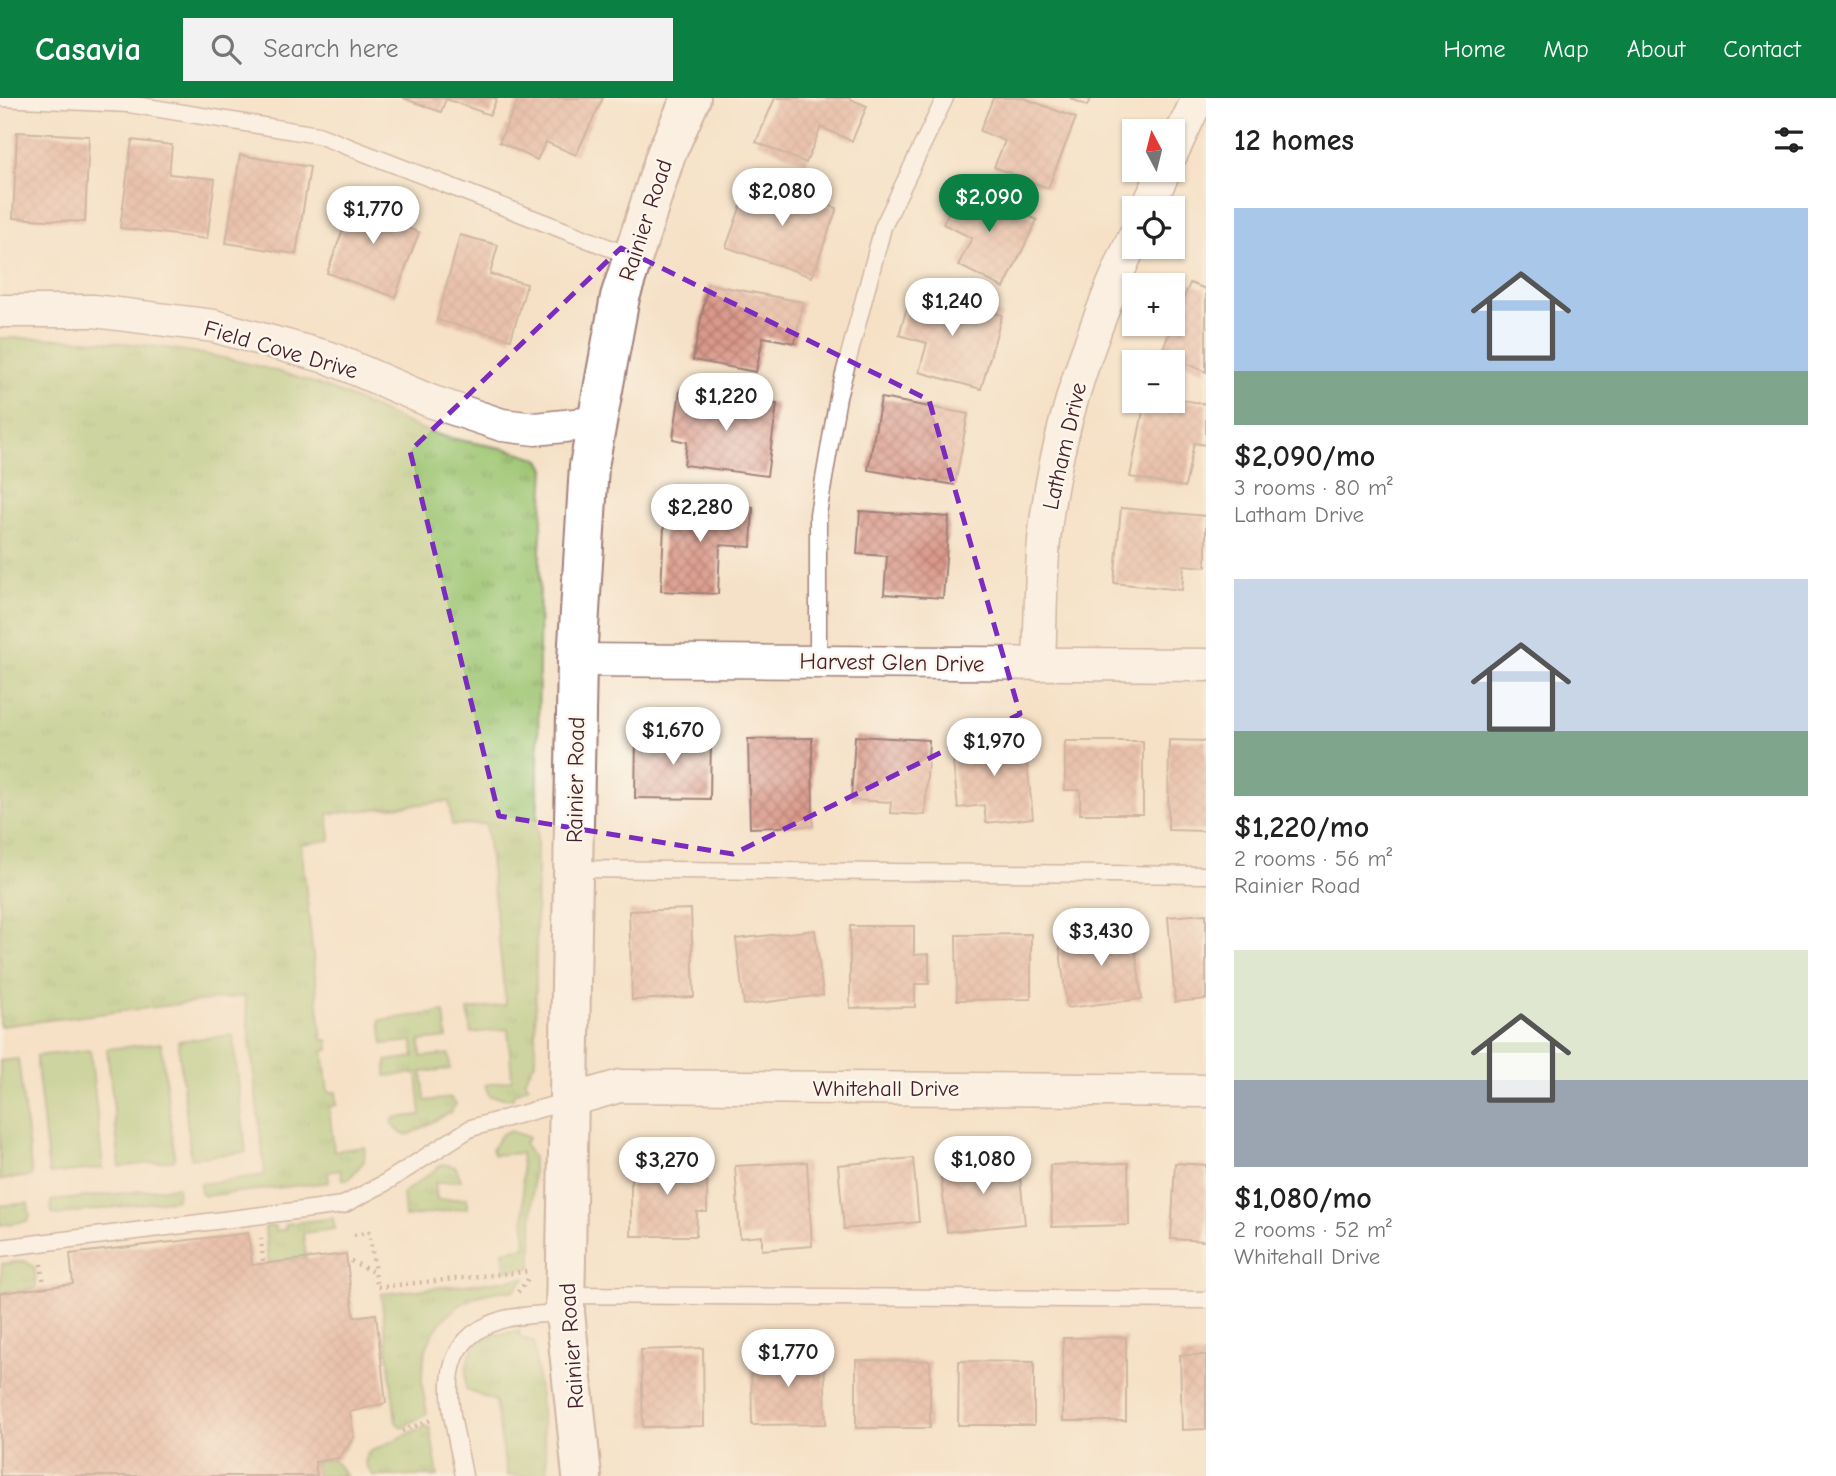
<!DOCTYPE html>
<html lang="en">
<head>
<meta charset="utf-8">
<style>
  body { margin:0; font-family:"Comic Neue",sans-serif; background:#f2f2f2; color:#222; height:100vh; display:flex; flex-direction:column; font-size:26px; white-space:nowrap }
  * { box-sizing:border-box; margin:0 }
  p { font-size:23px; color:#767676 }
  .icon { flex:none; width:38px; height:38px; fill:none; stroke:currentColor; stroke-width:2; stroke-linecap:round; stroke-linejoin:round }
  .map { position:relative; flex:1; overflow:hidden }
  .drawer { display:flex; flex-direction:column; background:#fff; width:630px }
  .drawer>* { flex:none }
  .needle { width:46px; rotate:353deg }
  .controls { position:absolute; left:1122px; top:21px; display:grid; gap:14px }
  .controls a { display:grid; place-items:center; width:63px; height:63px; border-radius:0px; background:#fff; box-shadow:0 2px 5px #0004; font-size:35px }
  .price { position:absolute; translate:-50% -60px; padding:0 16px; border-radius:24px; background:#fff; color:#222; font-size:23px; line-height:46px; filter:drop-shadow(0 2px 4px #0008) }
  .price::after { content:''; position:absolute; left:50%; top:42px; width:21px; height:16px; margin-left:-10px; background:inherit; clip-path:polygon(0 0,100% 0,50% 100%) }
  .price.selected { background:#0b8043; color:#fff }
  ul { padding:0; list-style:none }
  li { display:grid; align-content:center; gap:14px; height:371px; padding:0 28px }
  li span { display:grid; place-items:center; height:217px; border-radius:0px; color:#555 }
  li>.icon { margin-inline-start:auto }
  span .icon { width:126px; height:126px; fill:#fffc; stroke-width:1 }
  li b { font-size:30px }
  h2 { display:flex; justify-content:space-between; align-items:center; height:84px; padding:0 28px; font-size:30px }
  header { display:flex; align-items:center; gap:42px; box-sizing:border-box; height:98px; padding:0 35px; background:#0b8043; color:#fff }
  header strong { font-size:33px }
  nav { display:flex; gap:38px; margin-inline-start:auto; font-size:24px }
  .search { width:490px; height:63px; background:#f2f2f2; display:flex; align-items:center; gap:18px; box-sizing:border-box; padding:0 24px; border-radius:0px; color:#767676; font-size:26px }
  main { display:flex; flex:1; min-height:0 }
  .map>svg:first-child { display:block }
  .grass { fill:url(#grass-tufts); stroke:#72724e; stroke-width:2 }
  .pitch { fill:#9bc470; stroke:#72724e; stroke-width:2 }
  .building { fill:url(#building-cross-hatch) }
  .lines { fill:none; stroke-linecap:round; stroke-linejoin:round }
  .service-casing { stroke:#a08079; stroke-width:19 }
  .minor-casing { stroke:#a08079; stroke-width:35 }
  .tertiary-casing { stroke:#a08079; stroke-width:42 }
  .path { stroke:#a08079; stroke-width:4.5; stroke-dasharray:2 5; stroke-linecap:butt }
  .service { stroke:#fff; stroke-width:16 }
  .minor { stroke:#fff; stroke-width:32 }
  .tertiary { stroke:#fff; stroke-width:38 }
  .marked { fill:none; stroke:#7b2cbf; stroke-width:5; stroke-dasharray:14 9; stroke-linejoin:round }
  .labels { text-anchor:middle; stroke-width:5; stroke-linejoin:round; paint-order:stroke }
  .street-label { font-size:23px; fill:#4a1f2b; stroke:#fbf7ec }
</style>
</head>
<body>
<header>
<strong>Casavia</strong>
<div class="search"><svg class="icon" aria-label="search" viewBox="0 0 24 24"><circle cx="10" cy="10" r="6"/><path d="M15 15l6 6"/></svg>Search here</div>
<nav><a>Home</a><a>Map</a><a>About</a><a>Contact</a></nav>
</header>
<main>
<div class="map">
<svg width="1206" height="1378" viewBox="0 0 1206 1378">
  <defs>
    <pattern id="grass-tufts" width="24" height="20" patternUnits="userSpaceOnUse" patternTransform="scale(1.75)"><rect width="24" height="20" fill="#9bc470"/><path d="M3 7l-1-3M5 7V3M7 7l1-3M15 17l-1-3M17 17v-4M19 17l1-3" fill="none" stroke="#809f5c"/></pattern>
    <pattern id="building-cross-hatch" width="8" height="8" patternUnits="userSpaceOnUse" patternTransform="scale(1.75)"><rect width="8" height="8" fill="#da998a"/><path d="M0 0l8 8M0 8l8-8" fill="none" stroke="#b37c71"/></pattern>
  </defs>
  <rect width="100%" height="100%" fill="#fbf7ec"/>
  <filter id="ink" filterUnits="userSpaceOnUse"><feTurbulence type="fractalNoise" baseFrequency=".0143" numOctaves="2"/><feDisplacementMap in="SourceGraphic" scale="14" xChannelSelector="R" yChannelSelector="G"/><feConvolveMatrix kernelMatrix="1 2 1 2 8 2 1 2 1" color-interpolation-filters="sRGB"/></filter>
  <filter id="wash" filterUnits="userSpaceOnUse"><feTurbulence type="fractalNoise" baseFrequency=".00686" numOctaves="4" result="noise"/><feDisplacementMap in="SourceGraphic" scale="28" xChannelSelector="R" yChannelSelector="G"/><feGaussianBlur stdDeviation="1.57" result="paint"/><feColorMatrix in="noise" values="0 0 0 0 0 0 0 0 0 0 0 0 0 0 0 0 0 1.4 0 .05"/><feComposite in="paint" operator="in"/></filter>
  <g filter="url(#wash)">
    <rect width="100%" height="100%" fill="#f5e1c7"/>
    <g class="grass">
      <path d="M0,240C108,239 212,250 314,285C353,298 389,319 427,333C463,347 506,346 540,362L545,371L540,452L535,964L524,982L529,988L513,996V1001L489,998L485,987L512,982L508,931L471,935L468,912L506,907L486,726L452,727L449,703L328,716L330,742L301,746L322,942H328L329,952L323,953L328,994H336L337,1007L329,1009L334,1053L365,1049L364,1063L349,1081H342L341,1072L328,1074L329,1084L205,1098L201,1095L200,1086L265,1077L245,898L0,928Z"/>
      <polygon points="444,914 447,940 420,943 421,959 449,956 450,971 422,974 425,1003 451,1000 456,1006 451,1014 408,1037 401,1035 392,1026 394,1020 421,1017 417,975 386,978 386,963 414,959 413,943 383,946 380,922"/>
      <polygon points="509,1033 529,1039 524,1045 533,1060 532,1165 530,1170 505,1172 503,1153 526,1149 521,1055 494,1057 492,1051 502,1036"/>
      <polygon points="443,1066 456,1069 461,1082 435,1085 437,1102 467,1100 467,1110 405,1119 403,1095"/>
      <polygon points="178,1089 177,1101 56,1117 52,1115 51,1103"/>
      <polygon points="28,1105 30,1117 27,1123 0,1127 0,1108"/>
      <polygon points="333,1120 335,1131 303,1135 306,1160 268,1165 265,1129 275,1128 276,1133 286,1131 285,1126"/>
      <polygon points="25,1163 35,1170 36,1190 0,1195 2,1166"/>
      <path d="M526,1180L513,1193C463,1191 423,1227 422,1278C421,1290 425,1303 427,1315L402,1330L396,1324L381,1196Z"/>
      <path d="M520,1233V1239L534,1244L548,1378H507L495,1303L466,1292C464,1246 477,1238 520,1233Z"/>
      <polygon points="425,1328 430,1330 438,1378 373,1378 365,1366 367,1355"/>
      <polygon points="333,1361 346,1378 317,1378 315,1364"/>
    </g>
    <g class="pitch">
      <polygon points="233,937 246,1054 191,1060 178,943"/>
      <polygon points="161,945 175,1062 120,1069 107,951"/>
      <polygon points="90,952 103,1070 49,1076 36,958"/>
      <polygon points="18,961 32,1078 0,1082 0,963"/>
    </g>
    <g id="blocks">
      <g class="building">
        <polygon points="403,0 497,0 490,17 446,1 441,14"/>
        <polygon points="519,0 603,0 576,57 546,44 537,62 499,44"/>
        <polygon points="775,0 848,0 867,8 852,43 821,29 806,65 756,44"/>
        <polygon points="993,0 1024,0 1076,20 1048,90 994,69 1005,43 980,33"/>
        <polygon points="1070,0 1091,0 1087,8"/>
        <polygon points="17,34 89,38 85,124 13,120"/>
        <polygon points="132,42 172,47 169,76 215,81 207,141 120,130"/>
        <polygon points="240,57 310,69 296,156 226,145"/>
        <polygon points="751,80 837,110 812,179 726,149"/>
        <polygon points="962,85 1037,122 1004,190 958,167 972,140 943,126"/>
        <polygon points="358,91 393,104 387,123 419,134 395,199 327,175"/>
        <polygon points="460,137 498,147 490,176 527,186 511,241 437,222"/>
        <polygon points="1190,185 1206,191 1206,274 1161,255"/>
        <polygon points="708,186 803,204 795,245 763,239 756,274 693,262"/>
        <polygon points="912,192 1002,217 981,291 919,274 927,245 899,237"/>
        <polygon points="680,293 777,306 767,378 684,367 687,344 673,341"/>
        <polygon points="881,300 968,316 955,387 868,372"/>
        <polygon points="1172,300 1206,306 1206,347 1194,345 1185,389 1130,379 1145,303 1172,303"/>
        <polygon points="665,406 753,409 751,449 720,447 718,496 661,493"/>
        <polygon points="1121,410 1206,418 1206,469 1184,467 1182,492 1114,485"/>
        <polygon points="860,413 949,419 943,500 884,496 887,458 857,456"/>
        <polygon points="636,637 711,638 710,701 635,700"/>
        <polygon points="1024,637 1033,720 986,725 984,707 958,710 951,645"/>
        <polygon points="855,638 929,642 925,717 890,715 891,704 851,702"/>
        <polygon points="812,640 813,728 750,730 748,641"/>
        <polygon points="1169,642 1206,643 1206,733 1168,732"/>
        <polygon points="1065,643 1143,643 1143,716 1080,716 1080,692 1065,692"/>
        <polygon points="691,811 694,899 632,902 629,813"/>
        <polygon points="1206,816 1206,901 1175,904 1168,819"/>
        <polygon points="1132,826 1142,901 1067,910 1059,844 1090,840 1088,831"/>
        <polygon points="850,828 914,828 914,857 929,856 929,886 915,886 915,909 850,910"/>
        <polygon points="815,832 823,897 744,907 736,841"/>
        <polygon points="1031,836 1031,901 957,902 956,837"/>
        <polygon points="913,1060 919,1124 844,1131 838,1067"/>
        <polygon points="1018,1061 1025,1126 947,1134 940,1069"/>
        <polygon points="631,1063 707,1063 707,1114 697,1114 696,1138 631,1138"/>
        <polygon points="807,1064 812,1148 762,1152 762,1138 740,1140 735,1068"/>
        <polygon points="1128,1065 1129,1127 1052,1129 1050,1067"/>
        <polygon points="1175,1065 1206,1067 1206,1143 1171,1141"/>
        <polygon points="248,1135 252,1167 346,1156 354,1219 376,1216 386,1305 350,1314 354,1339 339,1360 315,1364 317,1378 0,1378 0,1195 73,1186 70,1156"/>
        <polygon points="1126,1239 1126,1323 1063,1323 1063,1240"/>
        <polygon points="703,1250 704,1328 643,1329 641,1252"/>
        <polygon points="824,1254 826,1326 752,1327 751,1255"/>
        <polygon points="1180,1257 1206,1257 1206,1331 1182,1332"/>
        <polygon points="856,1262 930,1263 930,1330 856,1330"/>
        <polygon points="959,1263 1034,1264 1034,1327 958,1327"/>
      </g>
    </g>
  </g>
  <g filter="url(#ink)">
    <use href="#blocks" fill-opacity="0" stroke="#a08079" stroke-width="2"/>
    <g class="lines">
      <g class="service-casing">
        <g id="service">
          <polyline points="0,0 129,6 318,37 633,159"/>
          <polyline points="818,564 818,416 838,299 883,129 945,0"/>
          <polyline points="573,771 1206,777"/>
          <polyline points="0,1150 343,1107 383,1086 471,1030 568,1003"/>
          <polyline points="565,1197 1206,1202"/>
          <path d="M464,1378C454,1319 424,1246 501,1222C521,1216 545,1217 565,1214"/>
        </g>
      </g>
      <g class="minor-casing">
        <g id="minor">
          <polyline points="1172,55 1198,0"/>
          <polyline points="1147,110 1165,72"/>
          <polyline points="0,213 94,213 214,228 330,260 430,303 502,327 535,331 594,325"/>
          <polyline points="577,562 1206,567"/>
          <path d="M1039,566C1041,522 1040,477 1045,433C1056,331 1091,232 1134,139"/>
          <polyline points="568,1003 620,988 1206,993"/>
        </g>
      </g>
      <g class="tertiary-casing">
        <polyline id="tertiary" points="582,1378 565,1214 577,562 589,368 620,199 666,56 691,0"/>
      </g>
      <g class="path">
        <polyline points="354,1137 369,1134 375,1174"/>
        <polyline points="261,1140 263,1163"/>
        <polyline points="351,1163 375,1175 377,1189 531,1173"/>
        <polyline points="41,1166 44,1186"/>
        <polyline points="518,1194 530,1179"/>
        <polyline points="402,1333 431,1322"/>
      </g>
      <use href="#service" class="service"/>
      <use href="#minor" class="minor"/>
      <use href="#tertiary" class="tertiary"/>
    </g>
  </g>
  <path d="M0 0H1206V1378H0ZM621,150L929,302L1020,616L733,756L499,718L410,353Z" fill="#f5e1c7" fill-opacity=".55" fill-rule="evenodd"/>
  <path class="marked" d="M621,150L929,302L1020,616L733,756L499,718L410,353Z"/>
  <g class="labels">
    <g class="street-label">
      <text transform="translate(645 122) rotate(-72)" y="8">Rainier Road</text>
      <text transform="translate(281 251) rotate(16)" y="8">Field Cove Drive</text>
      <text transform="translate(1064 348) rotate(-77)" y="8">Latham Drive</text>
      <text transform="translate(892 564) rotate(1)" y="8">Harvest Glen Drive</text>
      <text transform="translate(575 682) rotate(-89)" y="8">Rainier Road</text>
      <text x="886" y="998">Whitehall Drive</text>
      <text transform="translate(571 1248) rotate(-94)" y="8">Rainier Road</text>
    </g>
  </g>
</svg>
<div class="controls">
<a><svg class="needle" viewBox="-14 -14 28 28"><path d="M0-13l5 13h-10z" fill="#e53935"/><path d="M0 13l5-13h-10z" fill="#767676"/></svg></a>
<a><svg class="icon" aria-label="locate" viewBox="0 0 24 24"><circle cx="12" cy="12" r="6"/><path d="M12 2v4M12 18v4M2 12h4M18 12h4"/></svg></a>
<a>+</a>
<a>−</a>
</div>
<b class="price" style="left:782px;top:130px">$2,080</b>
<b class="price selected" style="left:989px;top:136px">$2,090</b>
<b class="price" style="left:373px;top:148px">$1,770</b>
<b class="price" style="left:952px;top:240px">$1,240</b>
<b class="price" style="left:726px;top:335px">$1,220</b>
<b class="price" style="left:700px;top:446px">$2,280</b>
<b class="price" style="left:673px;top:669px">$1,670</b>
<b class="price" style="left:994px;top:680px">$1,970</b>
<b class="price" style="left:1101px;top:870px">$3,430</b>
<b class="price" style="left:983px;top:1098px">$1,080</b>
<b class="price" style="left:667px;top:1099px">$3,270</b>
<b class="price" style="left:788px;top:1291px">$1,770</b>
</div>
<section class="drawer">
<h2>12 homes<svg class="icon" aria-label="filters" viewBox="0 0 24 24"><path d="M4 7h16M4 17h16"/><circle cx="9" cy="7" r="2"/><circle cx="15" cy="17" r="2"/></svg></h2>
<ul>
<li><span style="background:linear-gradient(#a9c7e8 75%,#7fa58c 0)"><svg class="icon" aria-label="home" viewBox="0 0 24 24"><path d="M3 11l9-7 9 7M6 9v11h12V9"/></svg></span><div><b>$2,090/mo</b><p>3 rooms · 80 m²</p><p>Latham Drive</p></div></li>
<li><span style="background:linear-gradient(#c9d6e8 70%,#7fa58c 0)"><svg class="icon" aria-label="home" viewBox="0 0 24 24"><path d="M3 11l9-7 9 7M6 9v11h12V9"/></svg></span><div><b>$1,220/mo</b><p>2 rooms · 56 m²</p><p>Rainier Road</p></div></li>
<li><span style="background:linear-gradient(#dfe7d0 60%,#9aa5b1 0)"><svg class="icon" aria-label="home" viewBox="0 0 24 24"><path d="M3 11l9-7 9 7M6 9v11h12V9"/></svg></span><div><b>$1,080/mo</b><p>2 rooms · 52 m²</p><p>Whitehall Drive</p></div></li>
</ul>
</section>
</main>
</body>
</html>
